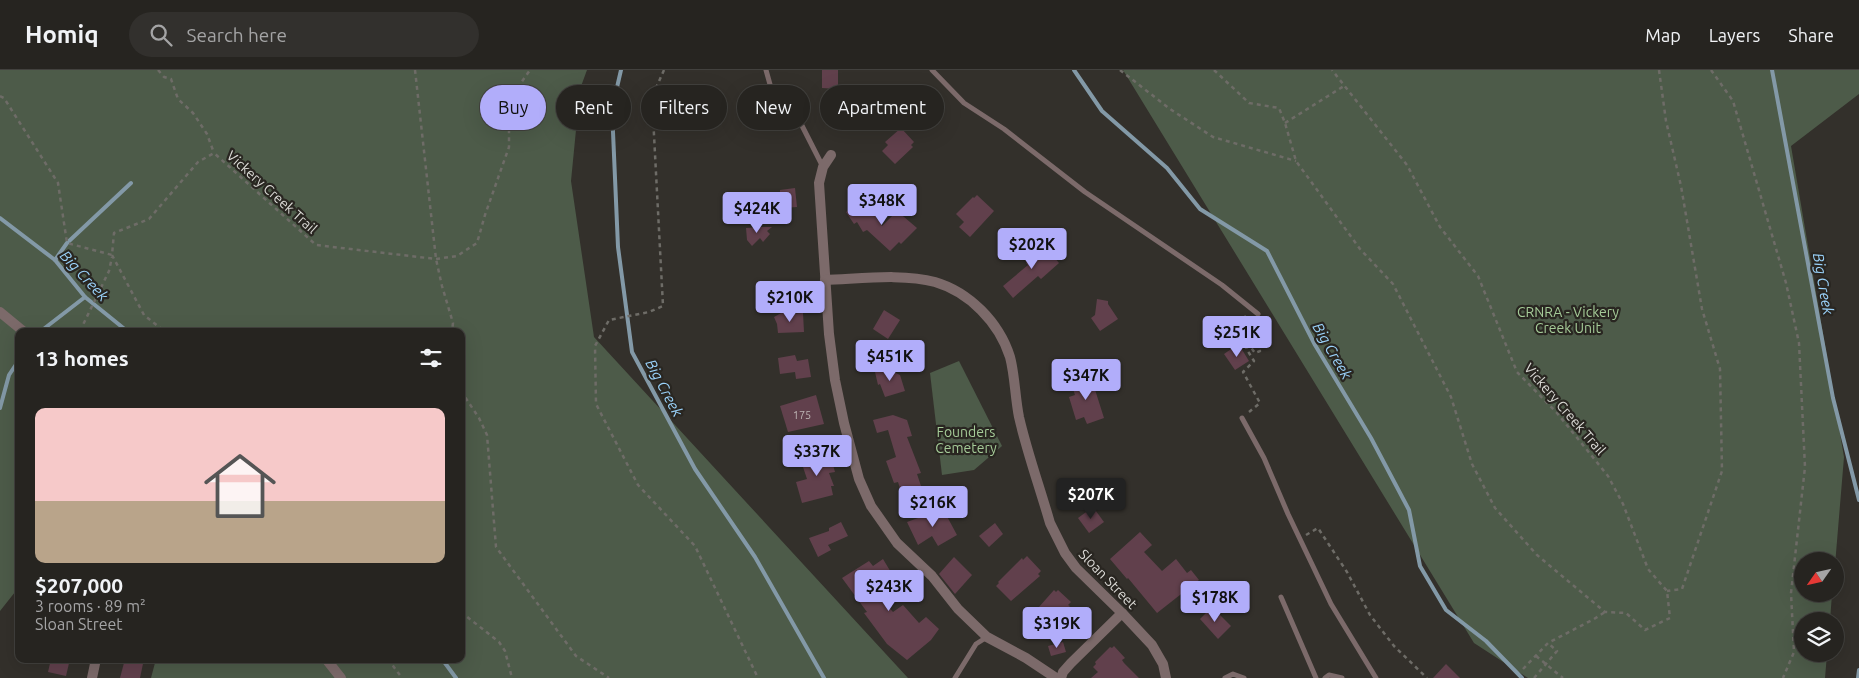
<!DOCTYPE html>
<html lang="en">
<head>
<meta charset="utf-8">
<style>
  body { margin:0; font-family:Ubuntu,sans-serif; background:#32302d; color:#f1f3f6; height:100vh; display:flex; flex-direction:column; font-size:19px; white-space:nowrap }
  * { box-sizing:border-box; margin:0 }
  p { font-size:16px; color:#a4a4a5 }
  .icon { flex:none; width:28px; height:28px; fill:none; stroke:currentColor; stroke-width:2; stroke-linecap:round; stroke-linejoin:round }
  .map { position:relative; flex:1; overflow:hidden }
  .panel { position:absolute; left:15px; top:258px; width:450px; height:335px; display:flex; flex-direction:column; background:#262420; border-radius:10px; box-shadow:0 5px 20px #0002,0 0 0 1px #42413e }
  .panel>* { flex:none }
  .banner { position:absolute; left:480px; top:15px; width:475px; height:45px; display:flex; gap:10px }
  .needle { width:32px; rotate:236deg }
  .controls { position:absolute; left:1794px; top:482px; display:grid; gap:10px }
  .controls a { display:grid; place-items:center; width:50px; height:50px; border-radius:50%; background:#262420; box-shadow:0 5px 20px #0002,0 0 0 1px #42413e; font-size:25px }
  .price { position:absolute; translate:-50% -42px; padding:0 11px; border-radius:5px; background:#b1adfa; color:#111; font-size:16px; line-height:32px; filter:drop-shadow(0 1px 2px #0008) }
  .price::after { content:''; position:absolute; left:50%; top:30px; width:15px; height:11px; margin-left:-8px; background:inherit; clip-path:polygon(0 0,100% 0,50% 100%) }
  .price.active { background:#222; color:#fff }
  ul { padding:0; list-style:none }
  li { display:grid; align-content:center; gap:10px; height:265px; padding:0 20px }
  li span { display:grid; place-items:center; height:155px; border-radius:10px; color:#555 }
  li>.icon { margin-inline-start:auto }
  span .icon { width:90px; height:90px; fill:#fffc; stroke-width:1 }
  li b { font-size:21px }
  h2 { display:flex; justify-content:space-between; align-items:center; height:60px; padding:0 20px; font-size:21px }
  .chip { padding:0 18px; border-radius:22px; background:#262420; box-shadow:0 5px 20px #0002,0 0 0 1px #42413e; font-size:18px; line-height:45px }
  .chip.active { background:#b1adfa; color:#111 }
  header { display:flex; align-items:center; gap:30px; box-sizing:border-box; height:70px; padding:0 25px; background:#262420; border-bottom:1px solid #42413e }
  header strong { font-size:24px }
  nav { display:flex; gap:28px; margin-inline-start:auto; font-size:18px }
  .search { width:350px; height:45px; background:#32302d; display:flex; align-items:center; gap:12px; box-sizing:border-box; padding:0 18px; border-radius:28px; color:#a4a4a5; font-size:19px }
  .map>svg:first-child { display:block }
  .green { fill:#4d5b49 }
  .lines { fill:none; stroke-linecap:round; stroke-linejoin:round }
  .stream { stroke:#8399a7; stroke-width:4 }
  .building { fill:#61404c }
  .path { stroke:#6e6c67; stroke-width:2.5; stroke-dasharray:4 4; stroke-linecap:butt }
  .service { stroke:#7c6a6a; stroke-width:5 }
  .minor { stroke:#7c6a6a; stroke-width:10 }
  .labels { text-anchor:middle; stroke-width:4.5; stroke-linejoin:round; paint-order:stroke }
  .number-label { font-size:11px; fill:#bdb4b4 }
  .street-label { font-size:14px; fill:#dcdbd7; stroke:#292621 }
  .park-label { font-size:14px; fill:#a5cb98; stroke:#292621 }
  .water-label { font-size:15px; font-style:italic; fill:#9ad2fa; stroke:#292621 }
</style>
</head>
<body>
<header>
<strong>Homiq</strong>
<div class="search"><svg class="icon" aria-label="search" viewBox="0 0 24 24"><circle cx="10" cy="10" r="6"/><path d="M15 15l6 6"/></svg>Search here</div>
<nav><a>Map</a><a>Layers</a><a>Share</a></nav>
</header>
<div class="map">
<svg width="1859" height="608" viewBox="0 0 1859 608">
  <rect width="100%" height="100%" fill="#33302b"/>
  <g class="green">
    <polygon points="0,0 587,0 580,19 571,111 594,267 908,608 151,608 156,589 461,589 461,261 19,261 19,517 0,541"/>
    <polygon points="1123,0 1859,0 1859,24 1791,76 1844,387 1835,495 1835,491 1802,491 1802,524 1832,524 1830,551 1802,551 1802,584 1827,584 1825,608 1528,608 1474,573"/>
    <polygon points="959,291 1002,376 974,400 942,405 930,303"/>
  </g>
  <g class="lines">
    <g class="stream">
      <polyline points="621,0 612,39 618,177 632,282 695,399 755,487 824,608"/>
      <polyline points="1074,0 1102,41 1167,98 1200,139 1267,181 1315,275 1371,368 1409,440 1420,496 1446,540 1486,571 1522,608"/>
      <polyline points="1772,0 1833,328 1859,430"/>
      <polyline points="0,148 55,190 85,227 127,261"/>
      <polyline points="55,190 67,173 131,113"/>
      <polyline points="41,261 85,227"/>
      <polyline points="0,338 9,305 19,290"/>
      <polyline points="442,589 456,608"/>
      <polyline points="1858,608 1859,600"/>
    </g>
  </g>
  <g class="building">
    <polygon points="822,0 838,0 838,19 822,18"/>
    <polygon points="860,14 892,28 888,35 899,40 891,56 863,44 866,37 852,31"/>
    <polygon points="901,58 914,72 911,75 913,77 895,94 882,81 888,75 885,72"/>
    <polygon points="795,118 797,137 770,139 768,124 780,123 780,120"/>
    <polygon points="977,125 994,141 970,167 959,157 964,152 956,144 973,127 974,128"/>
    <polygon points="863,131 869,141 872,141 882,156 897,141 917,158 901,174 899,172 890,181 867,160 863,162 857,152 854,154 846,142"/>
    <polygon points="761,157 772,157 767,161 770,164 763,172 760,168 752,176 747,170 746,158"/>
    <polygon points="1041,171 1059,193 1041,209 1038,206 1013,228 1003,216 1028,195 1026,193 1036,184 1032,179"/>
    <polygon points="1097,229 1108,231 1108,234 1118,249 1100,261 1091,248 1095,245"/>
    <polygon points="884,240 900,250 888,269 873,259"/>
    <polygon points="783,242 786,244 803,243 804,262 778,263 777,254 774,247"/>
    <polygon points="1234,277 1237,282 1241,278 1249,291 1235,300 1224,284"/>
    <polygon points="795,285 797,291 808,289 811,307 796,309 795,302 780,304 778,288"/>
    <polygon points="886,298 900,305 905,321 885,327 880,314 878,315 875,302"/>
    <polygon points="1091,307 1104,348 1087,354 1084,347 1076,350 1069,327 1075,325 1071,313"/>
    <polygon points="816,325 824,354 788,362 780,336"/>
    <polygon points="893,345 907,350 912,366 907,367 921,403 917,404 923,422 903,428 898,412 894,413 886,391 896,387 888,360 877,363 873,350"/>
    <polygon points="829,380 835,402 829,403 834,416 831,416 833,425 802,433 796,412 807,409 801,391 807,390 806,387"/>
    <polygon points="1093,437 1104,452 1089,463 1078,448"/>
    <polygon points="943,439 957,465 938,476 932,466 918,475 907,452"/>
    <polygon points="841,452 848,466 828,475 831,480 818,487 809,468 829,461 829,458"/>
    <polygon points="995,453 1003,464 989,477 979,466"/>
    <polygon points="1140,462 1152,475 1144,482 1162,501 1176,489 1187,503 1191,500 1199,510 1157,543 1128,508 1127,509 1110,489"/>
    <polygon points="1027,486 1041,501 1038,504 1040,506 1011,531 996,516 999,513 998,512 1022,488 1023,490"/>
    <polygon points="954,487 972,505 955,524 939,504"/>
    <polygon points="883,489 892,504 871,518 893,542 903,535 919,553 926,547 939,559 931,570 907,590 887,574 864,543 867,542 842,508 869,491 873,496"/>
    <polygon points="1054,520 1056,522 1058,520 1071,532 1068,535 1070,536 1052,556 1037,542 1041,539 1039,537"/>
    <polygon points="1212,537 1231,556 1218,569 1200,549"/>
    <polygon points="1063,572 1066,582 1051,586 1048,576"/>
    <polygon points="1114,576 1125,588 1122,590 1124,593 1139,608 1091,608 1098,602 1093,597 1096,594 1095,592 1110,577 1112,578"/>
    <polygon points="51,589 70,589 66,606 48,602"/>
    <polygon points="125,589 144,589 140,608 120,608"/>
    <polygon points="1446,594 1460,608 1433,608"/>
  </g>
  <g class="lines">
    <g class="path">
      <polyline points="158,0 164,7 171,9 178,29 193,43 207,64 214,83"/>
      <polyline points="415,0 436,189 442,216 453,253 452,261"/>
      <polyline points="664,0 652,27 663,236 649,242 609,250 595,276 596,334 638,415 695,476 758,608"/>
      <polyline points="1120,0 1170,39 1213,67 1296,91"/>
      <polyline points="1214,0 1249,33 1279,38 1285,53 1296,91 1360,179 1393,214 1451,327 1472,394 1495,438 1537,485 1605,542 1626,543 1645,560 1670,548 1667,521 1648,499 1623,434 1608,406 1557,343 1517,302 1478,206 1440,157 1407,95 1332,0"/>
      <polyline points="1659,0 1666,51 1681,116 1702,239 1720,299 1722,401 1682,519 1667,521"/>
      <polyline points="1711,0 1733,31 1786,213 1799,273 1805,397 1791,523 1794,582 1783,608"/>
      <polyline points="0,26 4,28 58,113 67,173 112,185 114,163 149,149 198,92 214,83 316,175 436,189 457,186 477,173 485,145 509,77 509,30 530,0"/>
      <polyline points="1285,53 1344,16"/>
      <polyline points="112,185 144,245 164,261"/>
      <polyline points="1246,246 1244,248 1260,264 1252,270 1260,281 1255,283 1250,276 1246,278 1254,291 1243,302 1260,333 1249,342"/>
      <polyline points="80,261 109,201 112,187"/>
      <polyline points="461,321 479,348 487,365 496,477 576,586 609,608"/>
      <polyline points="1306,465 1318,458 1347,502 1370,545 1394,576 1427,608"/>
      <polyline points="461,542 499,572 505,581 512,608"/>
      <polyline points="1536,586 1563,608"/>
      <polyline points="388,589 402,608"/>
      <polyline points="1523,599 1548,573 1594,549 1605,542"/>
      <polyline points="1534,608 1557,581 1548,573"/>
    </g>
    <g class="service">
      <polyline points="766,0 771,18 793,38 823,97"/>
      <polyline points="932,0 964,33 1004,59 1085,122 1222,215 1258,244"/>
      <polyline points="1242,348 1264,388 1288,444 1331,534 1376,608"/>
      <polyline points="1281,527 1316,608"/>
      <polyline points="955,608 976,574 987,567"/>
      <polyline points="1225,608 1233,604 1244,608"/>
      <polyline points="1325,608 1329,605 1342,608"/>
    </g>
    <g class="minor">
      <polyline points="831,85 823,97 819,113 829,264 835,310 844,353 859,409 871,436 897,473 932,506 958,539 987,567 1026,588 1056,608"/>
      <path d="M825,210C858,209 903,203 935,212C969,222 999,252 1010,287C1015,306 1015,327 1019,347C1027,382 1040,418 1050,453L1065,483L1076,498L1122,543L1152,575L1163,594L1166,608"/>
      <polyline points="0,242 23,261"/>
      <polyline points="326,589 341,608"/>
      <polyline points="92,608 96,589"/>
      <polyline points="1061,608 1063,602 1071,593 1122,543"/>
    </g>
  </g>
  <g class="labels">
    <g class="number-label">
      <text x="802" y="349">175</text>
    </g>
    <g class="street-label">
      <text transform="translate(272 122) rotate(42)" y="5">Vickery Creek Trail</text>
      <text transform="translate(1565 339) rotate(49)" y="5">Vickery Creek Trail</text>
      <text transform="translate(1108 509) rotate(46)" y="5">Sloan Street</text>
    </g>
    <g class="park-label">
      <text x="1568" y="247">CRNRA - Vickery<tspan x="1568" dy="16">Creek Unit</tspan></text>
      <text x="966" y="367">Founders<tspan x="966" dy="16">Cemetery</tspan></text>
    </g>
    <g class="water-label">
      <text transform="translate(84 206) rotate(47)" y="5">Big Creek</text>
      <text transform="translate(1823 214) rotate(80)" y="5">Big Creek</text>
      <text transform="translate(1332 281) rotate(60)" y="5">Big Creek</text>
      <text transform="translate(664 318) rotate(62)" y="5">Big Creek</text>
    </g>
  </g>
</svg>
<div class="controls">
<a><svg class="needle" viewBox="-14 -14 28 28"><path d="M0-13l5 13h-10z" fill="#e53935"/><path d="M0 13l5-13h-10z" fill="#a4a4a5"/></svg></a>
<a><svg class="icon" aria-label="layers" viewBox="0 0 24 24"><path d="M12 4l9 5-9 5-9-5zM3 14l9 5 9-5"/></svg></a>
</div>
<b class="price" style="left:882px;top:156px">$348K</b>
<b class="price" style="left:757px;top:164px">$424K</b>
<b class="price" style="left:1032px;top:200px">$202K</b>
<b class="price" style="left:790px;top:253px">$210K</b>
<b class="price" style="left:1237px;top:288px">$251K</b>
<b class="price" style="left:890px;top:312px">$451K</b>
<b class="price" style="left:1086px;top:331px">$347K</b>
<b class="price" style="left:817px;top:407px">$337K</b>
<b class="price active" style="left:1091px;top:450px">$207K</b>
<b class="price" style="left:933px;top:458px">$216K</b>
<b class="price" style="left:889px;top:542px">$243K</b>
<b class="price" style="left:1215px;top:553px">$178K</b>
<b class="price" style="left:1057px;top:579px">$319K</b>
<div class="banner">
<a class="chip active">Buy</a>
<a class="chip">Rent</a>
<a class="chip">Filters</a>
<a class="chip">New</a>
<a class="chip">Apartment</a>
</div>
<section class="panel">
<h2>13 homes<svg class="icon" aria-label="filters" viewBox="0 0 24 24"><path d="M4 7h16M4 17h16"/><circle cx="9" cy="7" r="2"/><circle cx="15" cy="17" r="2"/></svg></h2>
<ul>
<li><span style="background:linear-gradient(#f6c9c9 60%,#b9a48a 0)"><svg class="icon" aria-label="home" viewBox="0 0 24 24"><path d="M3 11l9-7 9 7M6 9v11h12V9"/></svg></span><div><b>$207,000</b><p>3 rooms · 89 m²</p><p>Sloan Street</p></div></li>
</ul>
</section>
</div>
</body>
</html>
